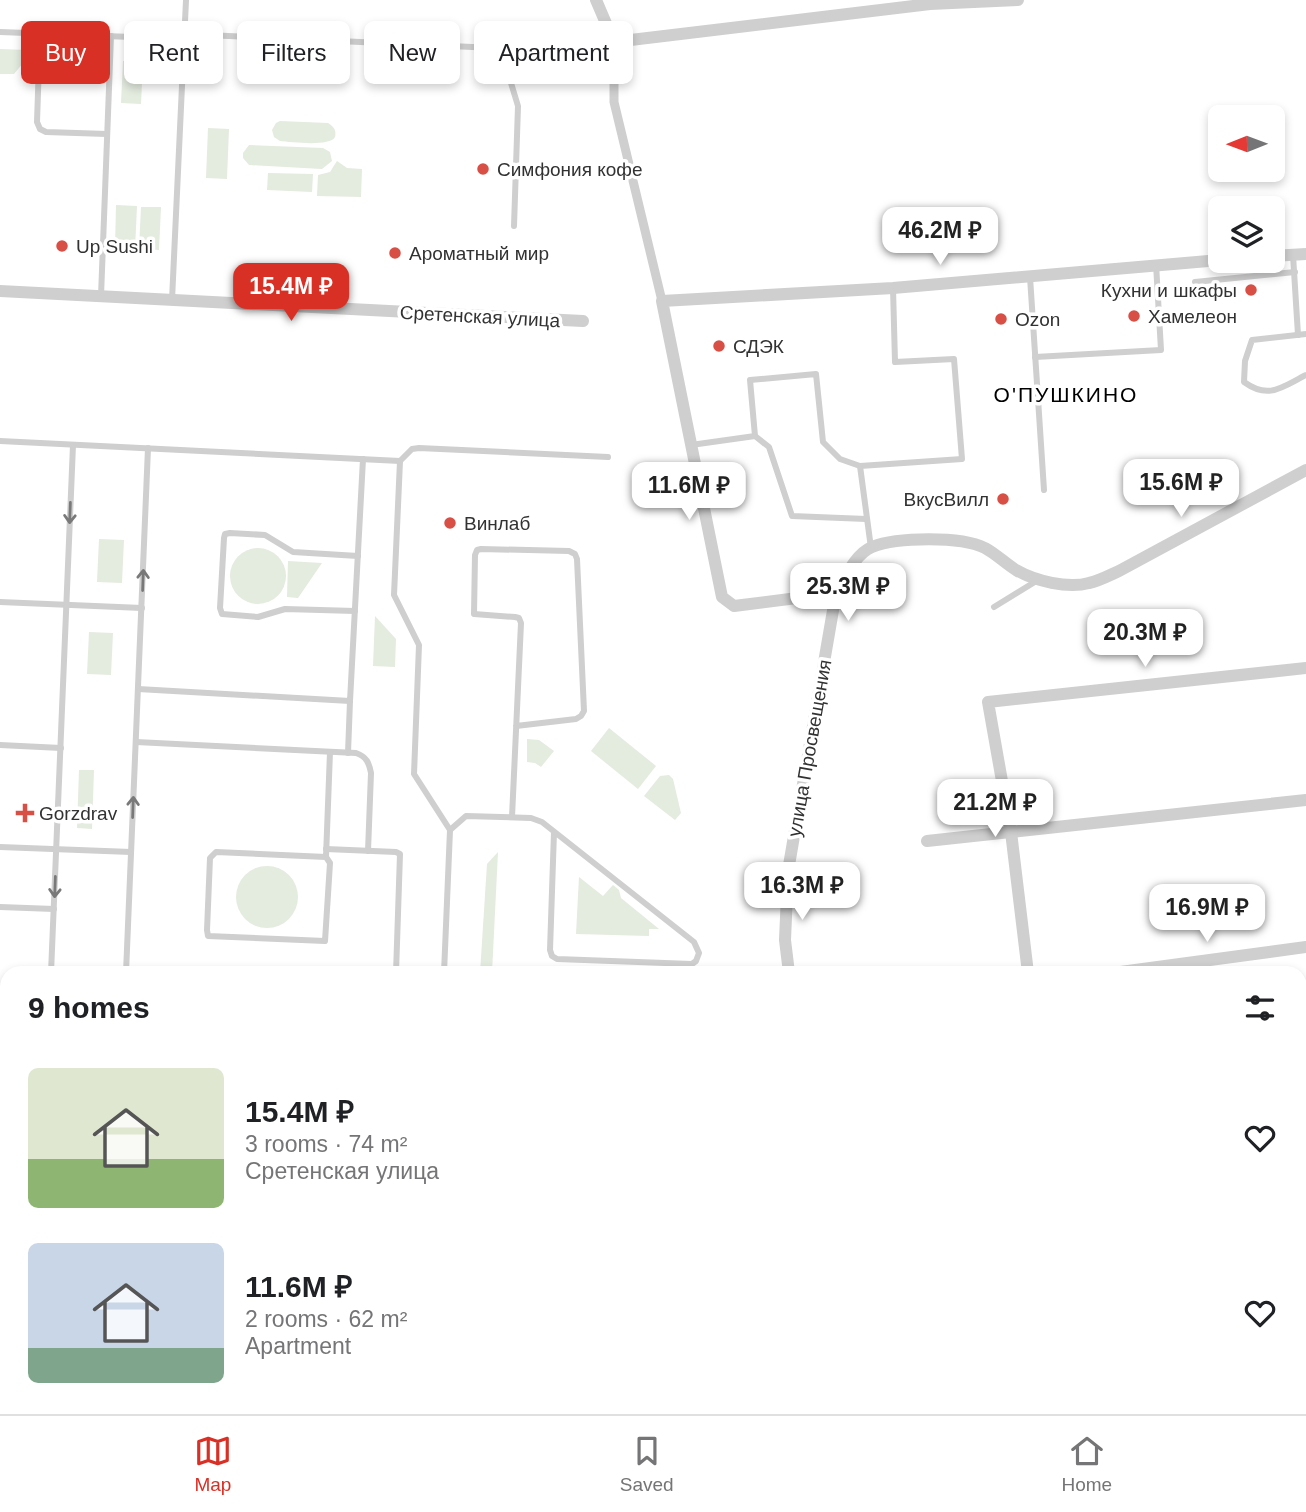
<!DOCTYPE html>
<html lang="en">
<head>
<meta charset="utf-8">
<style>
  body { margin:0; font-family:Arial,sans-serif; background:#f2f2f2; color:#202124; height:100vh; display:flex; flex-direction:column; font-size:26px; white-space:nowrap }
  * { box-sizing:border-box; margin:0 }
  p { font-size:23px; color:#757577 }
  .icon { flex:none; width:38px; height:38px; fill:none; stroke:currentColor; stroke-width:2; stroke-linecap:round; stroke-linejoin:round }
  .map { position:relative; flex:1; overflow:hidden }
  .sheet { position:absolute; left:0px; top:966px; width:1307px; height:448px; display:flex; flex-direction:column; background:#fff; border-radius:21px 21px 0 0; box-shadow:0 4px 10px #0003 }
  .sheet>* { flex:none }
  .hud { position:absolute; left:21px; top:21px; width:700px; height:63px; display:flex; gap:14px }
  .needle { width:46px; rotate:269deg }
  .tools { position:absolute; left:1208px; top:105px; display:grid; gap:14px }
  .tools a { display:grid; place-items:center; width:77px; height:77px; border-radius:10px; background:#fff; box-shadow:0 4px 10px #0003; font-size:35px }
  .price { position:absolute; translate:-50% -60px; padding:0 16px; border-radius:14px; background:#fff; color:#222; font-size:23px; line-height:46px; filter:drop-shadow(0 2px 4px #0008) }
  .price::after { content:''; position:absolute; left:50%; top:42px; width:21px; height:16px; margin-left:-10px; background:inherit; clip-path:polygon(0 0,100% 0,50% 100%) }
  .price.on { background:#d93025; color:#fff }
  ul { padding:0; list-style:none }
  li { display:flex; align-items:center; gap:21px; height:175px; padding:0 28px }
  li span { display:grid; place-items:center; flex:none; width:196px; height:140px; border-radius:10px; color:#555 }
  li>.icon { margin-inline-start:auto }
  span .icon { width:84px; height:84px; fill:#fffc; stroke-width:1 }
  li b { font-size:30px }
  h2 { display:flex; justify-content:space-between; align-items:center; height:84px; padding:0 28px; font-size:30px }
  .tag { padding:0 24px; border-radius:10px; background:#fff; box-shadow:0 4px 10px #0003; font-size:24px; line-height:63px }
  .tag.on { background:#d93025; color:#fff }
  .menu { display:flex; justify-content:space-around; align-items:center; height:98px; border-top:2px solid #e0e0e0; background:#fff; font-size:19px; color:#757577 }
  .menu a { display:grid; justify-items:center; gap:4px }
  .menu .on { color:#d93025 }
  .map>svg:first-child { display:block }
  .green { fill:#e4ebdf }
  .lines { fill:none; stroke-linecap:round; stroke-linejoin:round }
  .service { stroke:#cfcfcf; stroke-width:6 }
  .pedestrian { stroke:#cfcfcf; stroke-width:9 }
  .minor { stroke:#cfcfcf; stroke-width:12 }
  .oneway { stroke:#797979 }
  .poi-dot { fill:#d84f46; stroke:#fff; stroke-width:2.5 }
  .labels { text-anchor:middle; stroke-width:7; stroke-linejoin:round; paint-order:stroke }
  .poi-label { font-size:19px; fill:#323232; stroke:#fff; text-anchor:start }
  .street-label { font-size:19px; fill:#323232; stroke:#fff }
  .neighbourhood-label { font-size:21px; letter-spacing:2px; fill:#000; stroke:#fff }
</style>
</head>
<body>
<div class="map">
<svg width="1306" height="1414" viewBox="0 0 1306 1414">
  <rect width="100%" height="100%" fill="#fff"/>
  <g class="green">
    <polygon points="0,49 28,50 28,57 14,74 0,74"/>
    <polygon points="123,61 143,62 141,104 121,103"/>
    <path d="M280,121L328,123C333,126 337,130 335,137C330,147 291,142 280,141L274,137L272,130L276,123Z"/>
    <polygon points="208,128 229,129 227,179 206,178"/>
    <polygon points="249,145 323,148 330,152 332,161 322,169 249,165 243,158 243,153"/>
    <polygon points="337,161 347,168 362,169 361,197 317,196 318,175 330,172"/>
    <polygon points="268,173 313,174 312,192 267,190"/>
    <polygon points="116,205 137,206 135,249 115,248"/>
    <polygon points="141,207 161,207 159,250 139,249"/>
    <polygon points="99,539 124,540 122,583 97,582"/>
    <circle cx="258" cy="576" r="28"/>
    <polygon points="288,561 322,563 298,598 287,597"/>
    <polygon points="375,616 396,639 395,667 373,666"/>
    <polygon points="89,632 113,633 111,675 87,674"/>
    <polygon points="609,728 656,766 638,789 591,751"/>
    <polygon points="527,739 539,740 554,751 541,767 535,763 527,762"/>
    <polygon points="79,770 94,770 92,829 77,828"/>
    <polygon points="669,775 673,779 681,813 675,820 644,796 660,776"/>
    <polygon points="498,852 492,973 480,973 487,864"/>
    <circle cx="267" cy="897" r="31"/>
    <polygon points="579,877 603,896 613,885 619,890 621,898 659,929 649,929 649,936 576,934"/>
    <rect x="359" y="1407" width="168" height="7"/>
  </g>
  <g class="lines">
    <g class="service">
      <polyline points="0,32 184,39"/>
      <polyline points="40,33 37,122 40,129 46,132 107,134"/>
      <polyline points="184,34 495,48 501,50 518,106 514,226"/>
      <polyline points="1293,255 1298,335"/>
      <polyline points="1030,277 1044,490"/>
      <polyline points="1195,282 1295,272"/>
      <polyline points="101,296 111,36"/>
      <polyline points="172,300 186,0"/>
      <path d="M1306,334L1252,340L1245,361L1244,382C1269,400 1282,387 1306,375"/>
      <polyline points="1035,357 1161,350 1156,264"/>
      <polyline points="755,436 769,447 792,516 866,519"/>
      <polyline points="0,441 400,461 412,449 419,448 608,457"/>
      <polyline points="691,445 755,436 750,380 816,374 823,442 840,459 860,466 871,548"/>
      <polyline points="400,461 394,595 419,645 414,774 450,830"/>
      <polyline points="860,466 962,459 954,359 895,362 893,288"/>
      <polyline points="0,602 142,608"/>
      <polyline points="994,607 1038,580"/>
      <polyline points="355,611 285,609 258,617 222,614 220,608 224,538 225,534 230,533 265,535 293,552 358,556"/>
      <polyline points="138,689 350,701 363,459"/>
      <path d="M136,742L356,753C367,757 369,763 371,773L368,851"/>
      <polyline points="0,745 61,748"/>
      <polyline points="348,753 350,701"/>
      <polyline points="512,817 521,623 519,618 515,617 474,614 475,555 477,550 481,549 569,551 575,554 577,559 584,711 581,716 576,719 516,726"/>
      <polyline points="0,847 131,852"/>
      <polyline points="326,849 396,852 400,854 396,973"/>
      <polyline points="326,857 330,863 325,941 208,936 207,930 210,858 216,852 326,857 330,752"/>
      <polyline points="0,907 54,909"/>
      <polyline points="51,973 73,445"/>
      <polyline points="126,973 148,448"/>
      <polyline points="444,973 450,830 466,816 531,818 542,822 694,942 699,953 696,961 692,964 557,959 552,956 550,950 554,832"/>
      <polyline points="0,1196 7,1196"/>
      <polyline points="0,1325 7,1325"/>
      <polyline points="568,1412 716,1414"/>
      <polyline points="104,1414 104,1407"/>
      <polyline points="298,1414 298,1407"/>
      <polyline points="331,1414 331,1407"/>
    </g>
    <polyline class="pedestrian" points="614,42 614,102 662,301"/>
    <g class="minor">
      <polyline points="596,0 614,42 930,4 1018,0"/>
      <polyline points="1272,256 1306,254"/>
      <polyline points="0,291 583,321"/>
      <polyline points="836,593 734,606 722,597 662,301 893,288 1220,260"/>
      <polyline points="927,841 1306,800"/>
      <path d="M789,973L785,940L788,871L836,593C845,578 855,554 872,547C897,537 961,536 985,548C996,554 1005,563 1016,570C1035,581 1068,589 1089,583C1099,581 1110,575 1119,571L1306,470"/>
      <polyline points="1028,973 1011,832 988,702 1306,668"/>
      <polyline points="1113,973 1306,947"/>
      <polyline points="0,1034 7,1035"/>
      <polyline points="1300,1097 1306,1097"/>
      <polyline points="1300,1278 1306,1277"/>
      <polyline points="775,1414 776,1407"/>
    </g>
  </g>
  <defs><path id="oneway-shaft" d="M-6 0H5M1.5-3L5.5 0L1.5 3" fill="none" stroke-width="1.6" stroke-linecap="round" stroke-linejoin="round" transform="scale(1.75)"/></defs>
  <g class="oneway">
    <use href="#oneway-shaft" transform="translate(70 513) rotate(92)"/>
    <use href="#oneway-shaft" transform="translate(143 580) rotate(-88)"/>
    <use href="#oneway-shaft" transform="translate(133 807) rotate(-88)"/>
    <use href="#oneway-shaft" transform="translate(55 887) rotate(92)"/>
  </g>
  <g class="poi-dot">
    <circle cx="483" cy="169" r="7"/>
    <circle cx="62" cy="246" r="7"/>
    <circle cx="395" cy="253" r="7"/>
    <circle cx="1251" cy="290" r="7"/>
    <circle cx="1134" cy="316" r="7"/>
    <circle cx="1001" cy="319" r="7"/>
    <circle cx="719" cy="346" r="7"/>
    <circle cx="1003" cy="499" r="7"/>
    <circle cx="450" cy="523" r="7"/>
    <path d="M21.5 802.5h7v7h7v7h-7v7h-7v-7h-7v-7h7z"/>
  </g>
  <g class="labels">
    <g class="poi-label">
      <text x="497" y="176">Симфония кофе</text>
      <text x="76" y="253">Up Sushi</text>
      <text x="409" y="260">Ароматный мир</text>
      <text x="1237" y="297" text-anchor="end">Кухни и шкафы</text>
      <text x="1148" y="323">Хамелеон</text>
      <text x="1015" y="326">Ozon</text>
      <text x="733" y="353">СДЭК</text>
      <text x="989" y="506" text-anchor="end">ВкусВилл</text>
      <text x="464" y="530">Винлаб</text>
      <text x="39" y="820">Gorzdrav</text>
    </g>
    <g class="street-label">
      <text transform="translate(480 316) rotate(3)" y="7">Сретенская улица</text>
      <text transform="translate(809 748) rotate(-80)" y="7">улица Просвещения</text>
    </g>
    <g class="neighbourhood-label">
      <text x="1066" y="402">О'ПУШКИНО</text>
    </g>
  </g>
</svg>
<div class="tools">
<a><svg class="needle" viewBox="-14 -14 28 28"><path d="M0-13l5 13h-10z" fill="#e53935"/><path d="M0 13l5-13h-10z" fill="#757577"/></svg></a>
<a><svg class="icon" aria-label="layers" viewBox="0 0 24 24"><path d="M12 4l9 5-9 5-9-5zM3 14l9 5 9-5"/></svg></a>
</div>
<b class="price" style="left:940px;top:267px">46.2M ₽</b>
<b class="price on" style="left:291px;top:323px">15.4M ₽</b>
<b class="price" style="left:1181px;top:519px">15.6M ₽</b>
<b class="price" style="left:689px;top:522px">11.6M ₽</b>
<b class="price" style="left:848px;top:623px">25.3M ₽</b>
<b class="price" style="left:1145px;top:669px">20.3M ₽</b>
<b class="price" style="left:995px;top:839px">21.2M ₽</b>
<b class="price" style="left:802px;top:922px">16.3M ₽</b>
<b class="price" style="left:1207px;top:944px">16.9M ₽</b>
<div class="hud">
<a class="tag on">Buy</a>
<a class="tag">Rent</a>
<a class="tag">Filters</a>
<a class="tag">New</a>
<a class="tag">Apartment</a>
</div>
<section class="sheet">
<h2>9 homes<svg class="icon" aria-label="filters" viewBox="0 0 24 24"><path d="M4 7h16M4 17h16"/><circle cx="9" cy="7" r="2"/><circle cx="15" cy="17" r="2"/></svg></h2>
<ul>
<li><span style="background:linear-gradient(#dfe7d0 65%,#8fb573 0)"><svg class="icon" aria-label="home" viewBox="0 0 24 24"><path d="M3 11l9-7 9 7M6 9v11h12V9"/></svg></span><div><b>15.4M ₽</b><p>3 rooms · 74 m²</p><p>Сретенская улица</p></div><svg class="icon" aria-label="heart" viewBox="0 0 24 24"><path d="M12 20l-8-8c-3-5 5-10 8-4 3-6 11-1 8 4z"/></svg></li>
<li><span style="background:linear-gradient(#c9d6e8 75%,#7fa58c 0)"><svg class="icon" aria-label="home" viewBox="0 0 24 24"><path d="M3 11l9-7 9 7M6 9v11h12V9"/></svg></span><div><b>11.6M ₽</b><p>2 rooms · 62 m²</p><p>Apartment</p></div><svg class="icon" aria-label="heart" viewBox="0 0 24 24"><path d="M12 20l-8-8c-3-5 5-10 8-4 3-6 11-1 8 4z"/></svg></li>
</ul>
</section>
</div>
<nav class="menu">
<a class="on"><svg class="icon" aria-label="map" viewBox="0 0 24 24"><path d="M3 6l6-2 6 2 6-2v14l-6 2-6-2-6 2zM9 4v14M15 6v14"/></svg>Map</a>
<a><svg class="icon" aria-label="saved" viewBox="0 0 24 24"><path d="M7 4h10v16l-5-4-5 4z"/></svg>Saved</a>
<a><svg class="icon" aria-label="home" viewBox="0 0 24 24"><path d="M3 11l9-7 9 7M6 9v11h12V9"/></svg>Home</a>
</nav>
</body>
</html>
